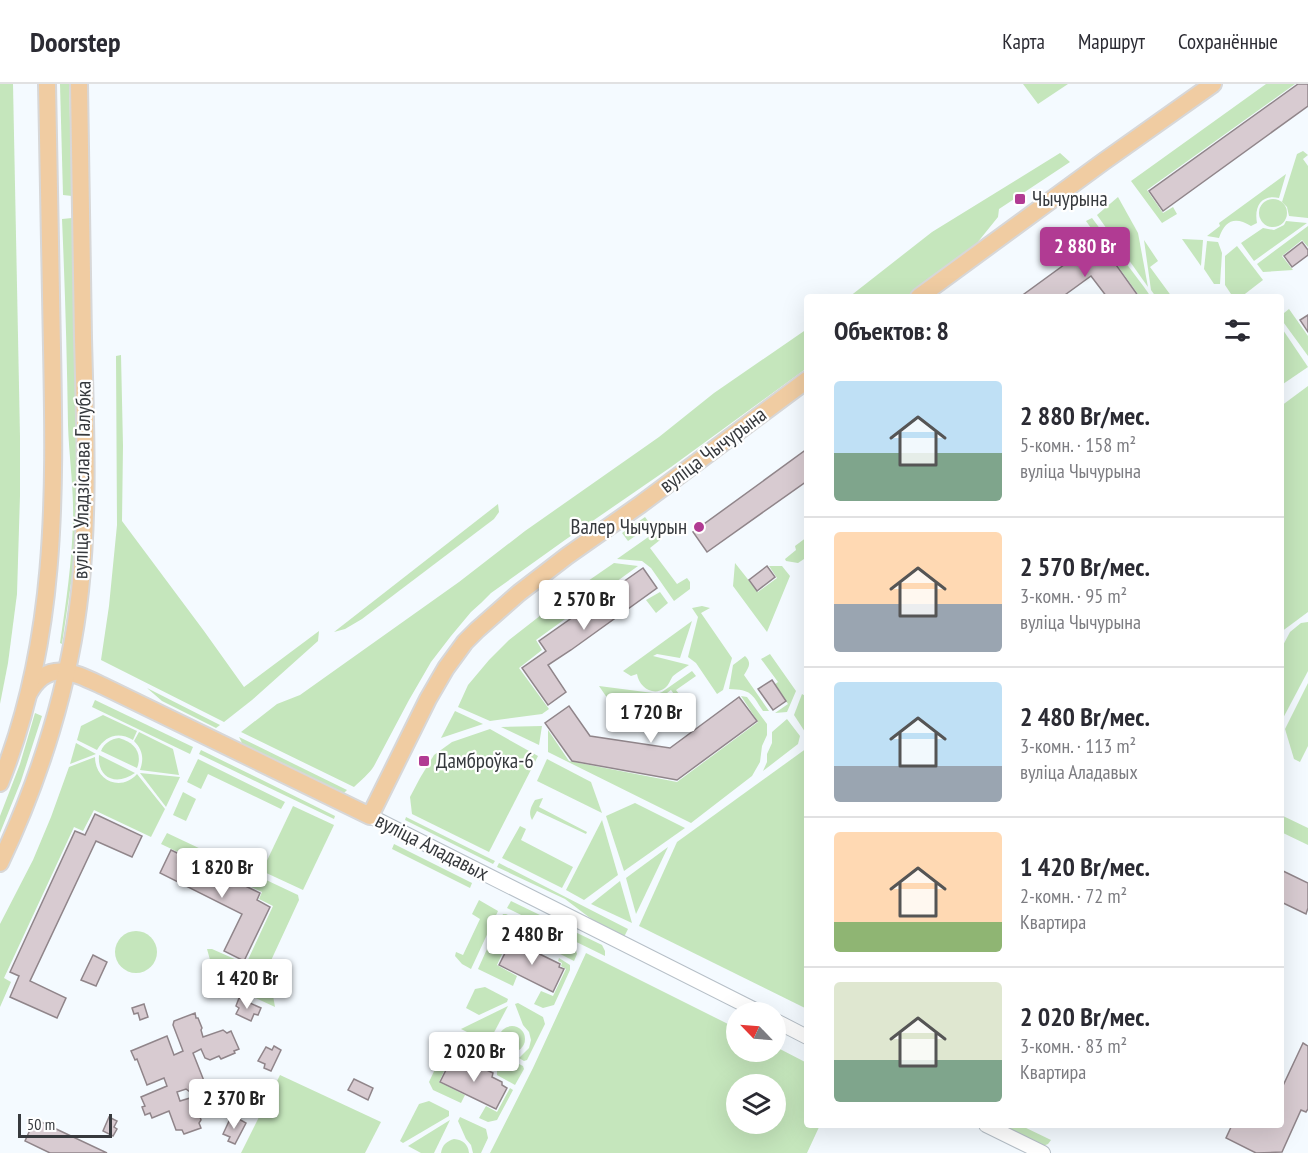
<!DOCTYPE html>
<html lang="ru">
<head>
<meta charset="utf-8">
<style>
  body { margin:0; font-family:"PT Sans Narrow",sans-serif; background:#f7f7f7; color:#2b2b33; height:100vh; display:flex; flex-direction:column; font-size:22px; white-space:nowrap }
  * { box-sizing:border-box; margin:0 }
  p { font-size:20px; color:#7c7c81 }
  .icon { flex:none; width:33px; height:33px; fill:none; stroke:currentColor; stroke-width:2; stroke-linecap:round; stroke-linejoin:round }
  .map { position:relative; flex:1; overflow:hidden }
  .drawer { position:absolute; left:804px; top:210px; width:480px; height:834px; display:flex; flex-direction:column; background:#fff; border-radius:6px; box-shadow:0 6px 24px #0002 }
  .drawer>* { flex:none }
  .needle { width:39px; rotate:295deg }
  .fabs { position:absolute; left:726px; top:918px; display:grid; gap:12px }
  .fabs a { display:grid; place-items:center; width:60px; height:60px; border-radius:50%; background:#fff; box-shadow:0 6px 24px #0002; font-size:30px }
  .scale { position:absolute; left:18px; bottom:15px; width:94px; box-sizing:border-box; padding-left:6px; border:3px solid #36393d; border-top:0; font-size:16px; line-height:21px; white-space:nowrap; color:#36393d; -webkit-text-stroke:4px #fff; paint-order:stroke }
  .price { position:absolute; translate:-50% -51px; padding:0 14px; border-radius:6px; background:#fff; color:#222; font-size:20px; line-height:39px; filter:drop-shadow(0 2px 3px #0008) }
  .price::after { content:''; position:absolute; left:50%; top:36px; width:18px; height:14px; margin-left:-9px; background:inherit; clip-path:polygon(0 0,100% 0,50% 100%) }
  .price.on { background:#b13b93; color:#fff }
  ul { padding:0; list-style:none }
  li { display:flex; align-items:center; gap:18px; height:150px; padding:0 30px }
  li+li { border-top:2px solid #e1e1e2 }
  li span { display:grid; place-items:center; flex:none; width:168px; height:120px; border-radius:6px; color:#555 }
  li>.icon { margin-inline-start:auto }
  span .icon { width:72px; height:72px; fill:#fffc; stroke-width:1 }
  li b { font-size:26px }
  h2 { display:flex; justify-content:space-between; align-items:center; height:72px; padding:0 30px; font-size:26px }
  header { display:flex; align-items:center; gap:36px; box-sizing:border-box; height:84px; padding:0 30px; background:#fff; border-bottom:2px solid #e1e1e2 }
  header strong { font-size:28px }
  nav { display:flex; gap:33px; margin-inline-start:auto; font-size:21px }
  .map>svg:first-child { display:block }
  .green { fill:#c5e6bc; fill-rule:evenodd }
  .building { fill:#d8cbd1; stroke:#90858a; stroke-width:1.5 }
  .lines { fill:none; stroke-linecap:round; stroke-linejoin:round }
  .minor-casing { stroke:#b6bfc7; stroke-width:16 }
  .major-casing { stroke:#d7d7d8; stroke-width:20 }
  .minor { stroke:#fff; stroke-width:14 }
  .major { stroke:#f0cca2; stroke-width:16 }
  .poi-dot { fill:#b13b93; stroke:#fff; stroke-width:2 }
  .labels { text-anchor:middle; stroke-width:4.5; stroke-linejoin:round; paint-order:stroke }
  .poi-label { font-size:21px; fill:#36393d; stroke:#fff; text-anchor:start }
  .street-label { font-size:21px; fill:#36393d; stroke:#fff }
</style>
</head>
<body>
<header>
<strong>Doorstep</strong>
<nav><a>Карта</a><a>Маршрут</a><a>Сохранённые</a></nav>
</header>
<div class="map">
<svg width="1308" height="1069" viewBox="0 0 1308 1069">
  <rect width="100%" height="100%" fill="#f4faff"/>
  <g class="green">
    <polygon points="0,0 13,0 20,353 20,411 17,510 8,579 0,620"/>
    <polygon points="60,0 69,0 72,112 63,111"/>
    <polygon points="1023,0 1068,0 1038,20"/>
    <polygon points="1266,0 1295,0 1147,106 1163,129 1173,123 1177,130 1162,139 1131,97"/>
    <polygon points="1303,67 1308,71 1303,75 1308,82 1308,134 1289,132 1287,123 1282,118 1297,70"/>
    <polygon points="1060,69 1070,78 999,125 998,133 973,164 906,213 849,213 932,148"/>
    <path d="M1286,90L1279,114C1261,110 1254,123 1257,139L1251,142C1235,132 1225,136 1219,154L1207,152L1220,142L1219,139Z"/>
    <polygon points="1118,113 1138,149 1148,203 1097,131"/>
    <circle cx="1273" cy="129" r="14"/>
    <path d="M72,134L77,391L76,445L73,486L62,560L60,559C66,519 72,478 73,437C74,405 69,373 68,341C67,272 65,204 62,135Z"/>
    <polygon points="1092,134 1144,203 1151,213 1140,213 1086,137"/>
    <polygon points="1286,137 1307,139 1254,177 1241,159 1263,144 1274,146 1284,141"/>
    <polygon points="1308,142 1308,163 1302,156 1282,172 1293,186 1263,188 1257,180"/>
    <polygon points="1182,155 1203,156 1201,182"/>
    <polygon points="1144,156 1158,177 1150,183 1172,213 1156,213 1151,206"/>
    <polygon points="1207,157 1218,158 1222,169 1220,200 1214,200 1204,185"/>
    <polygon points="1237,162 1263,196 1241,213 1233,213 1225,201 1225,172"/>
    <polygon points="1289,225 1308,252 1308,272 1281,235 1281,229 1284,229"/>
    <polygon points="1281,243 1308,283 1283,300 1281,297"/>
    <path d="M807,245V284L671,383L565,456L491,509L481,519L471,528L451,552L431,578L409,616L374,682C369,690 361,696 354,703L241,648L277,620L300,611L459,498L525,447L659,353L714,309Z"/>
    <polygon points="121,271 123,362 122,437 204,547 244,603 319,547 318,557 252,616 224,638 101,576 109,522 117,441 116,272"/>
    <polygon points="1308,302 1308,528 1281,548 1281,322"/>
    <polygon points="498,420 499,428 494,435 362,535 345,545 334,548"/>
    <polygon points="645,433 651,441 628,457 622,449"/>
    <polygon points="654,449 660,456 650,464 677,500 687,494 690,498 690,505 674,517 651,484 642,477 617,475"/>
    <polygon points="807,453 807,473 798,479 786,477 785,475 796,466 795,462"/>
    <polygon points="614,479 638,482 536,556 542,566 519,584 549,625 542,630 490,637 458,623 468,601 489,576 509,556 559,517"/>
    <polygon points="735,479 758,508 777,494 769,482 782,482 790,492 767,548 733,502"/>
    <polygon points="660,508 668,519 656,529 646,516"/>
    <polygon points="702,522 710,524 701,529 732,574 723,606 717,610 696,579 688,573 698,533 692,524"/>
    <path d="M692,537L680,574L657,570L653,572L689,581C684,584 678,588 673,592C670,596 669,601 665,604C653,613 639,603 637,590L631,592L623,587Z"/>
    <polygon points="1308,538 1308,587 1281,638 1281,565 1290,548 1301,539"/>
    <polygon points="770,570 796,607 787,628 775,629 788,620 774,601 778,598 761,575"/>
    <path d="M745,572C752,579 749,583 744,591L769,627H763C751,609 752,606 729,605L733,581Z"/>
    <polygon points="692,587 696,592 676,606 685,618 681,620 671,606 659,615 669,629 667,631 654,628 657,610 662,608"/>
    <polygon points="1308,599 1308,662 1300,678 1294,675 1285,645"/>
    <polygon points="599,602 653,609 651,617 620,612 618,621 612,621"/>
    <polygon points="147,604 220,641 216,644 162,617"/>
    <polygon points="802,610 807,613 807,651 794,631"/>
    <polygon points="741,612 747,613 767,640 767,651 762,662 760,678 752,692 691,739 548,668 548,646 569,677 677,698 758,638"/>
    <polygon points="95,616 193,663 190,670 92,623"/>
    <polygon points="455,627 483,640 441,654"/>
    <polygon points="35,629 42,632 21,697 0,749 0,732 20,680"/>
    <path d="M103,631L137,647L133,656C118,647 105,652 97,666L77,656L81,642Z"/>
    <polygon points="787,635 800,652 798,660 763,687 767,678 767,670 772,659 772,648"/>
    <polygon points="542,642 539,661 501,643"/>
    <polygon points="490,645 538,672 489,768 412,730 410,713 420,694 434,671 452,658"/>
    <path d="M139,648L173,665L179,691L140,686C144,675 143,666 134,657Z"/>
    <polygon points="239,653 347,706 344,709 243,661"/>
    <path d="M119,654C134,658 143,669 137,684L101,667C104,659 111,655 119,654Z"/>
    <polygon points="76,659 96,670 70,680"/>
    <polygon points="807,664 807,925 639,842 677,758"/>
    <polygon points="201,666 335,732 334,735 199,670"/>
    <path d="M99,671L135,689C117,702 97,695 99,671Z"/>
    <path d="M95,673C95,697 121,708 137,690L165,725L151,753L94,726L83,747L74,743L4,894L11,898L0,923V840L33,776L51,733L69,683Z"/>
    <polygon points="198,675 285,718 281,725 208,690 201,705 187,698"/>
    <polygon points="547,675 591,698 602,729 537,697"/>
    <polygon points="140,689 180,693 166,723"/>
    <polygon points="183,708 196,715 186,737 173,731"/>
    <path d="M543,714L539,723L587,748L586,750L537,727L532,736C528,728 531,723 535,716Z"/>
    <polygon points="635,719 685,744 624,787 606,732"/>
    <polygon points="293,722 334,741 303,806 262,787"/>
    <polygon points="1281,731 1308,744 1308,761 1281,748"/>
    <polygon points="406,733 495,777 493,780 405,736"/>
    <polygon points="602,736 618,791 584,816 566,806"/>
    <polygon points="520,742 526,745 521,756 573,783 562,804 502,774"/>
    <polygon points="167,749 298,811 299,816 268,883 232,903 215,894 207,865 212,865 246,880 273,822 259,815 262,808 161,760"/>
    <polygon points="394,760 472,799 470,804 392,765"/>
    <polygon points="668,763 636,830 626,794"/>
    <polygon points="499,779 628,845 624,853 594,837 565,815 497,783"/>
    <polygon points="620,797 632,839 591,820"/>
    <polygon points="479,816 498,827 471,885 462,880 455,872 456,868 463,871 480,835 472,830"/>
    <polygon points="511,817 602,861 605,867 605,872 507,824"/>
    <polygon points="503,830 506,830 575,864 577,870 574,877 499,839"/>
    <polygon points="496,845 515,854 513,858 508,857 497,881 517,892 513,902 478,885"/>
    <circle cx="136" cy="868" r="21"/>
    <path d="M586,869L736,944V968H776V963L807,979V1041H820L807,1069H490L533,984ZM776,1000V1040H736V1000Z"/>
    <polygon points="559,874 570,881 570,886 554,921 543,924 534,920 541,907 553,912 566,885 561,882 562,879 558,877"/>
    <polygon points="269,889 275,923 236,905"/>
    <polygon points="485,903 508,915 507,918 479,931 466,924 475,905"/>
    <polygon points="518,919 543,933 545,940 527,976 524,977 519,974 529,964 531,956 529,948 523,941 515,920"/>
    <polygon points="508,922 490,956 485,957 461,945"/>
    <circle cx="512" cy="955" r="13"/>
    <polygon points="457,949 488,964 456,968 446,964 453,951"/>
    <polygon points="493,967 523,982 524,985 515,1001 497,991 497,987 468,971"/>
    <polygon points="443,968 451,972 439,998 465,1011 461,1019 433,1006 429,998"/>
    <polygon points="280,991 381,1038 365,1069 241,1069"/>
    <polygon points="510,1004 513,1006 497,1036 488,1038 479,1034 486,1022 497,1028"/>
    <polygon points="429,1017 449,1027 449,1032 403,1059 400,1057 419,1020"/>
    <polygon points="460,1033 486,1045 488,1054 481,1069 473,1069 471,1061 466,1055 458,1037"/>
    <polygon points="450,1036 434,1069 421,1069 408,1062"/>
    <polygon points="998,1041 1020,1041 1051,1056 1048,1060 1043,1062"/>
    <path d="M454,1055C463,1056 468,1060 469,1069H441C442,1061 447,1057 454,1055Z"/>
  </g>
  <g class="building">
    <polygon points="1298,0 1308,0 1308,22 1163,127 1149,107"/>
    <polygon points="1302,158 1308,166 1308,171 1292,183 1284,172"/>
    <polygon points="1104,164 1139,213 1107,213 1091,192 1062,213 1020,213 1079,170 1085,178"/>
    <polygon points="1308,231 1308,248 1300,236"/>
    <polygon points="807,365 807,397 707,468 693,448"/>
    <polygon points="767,482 775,493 757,507 749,496"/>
    <polygon points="643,484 657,504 571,566 548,581 566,608 548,621 522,584 546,567 539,557"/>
    <polygon points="772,596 786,617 773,626 758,605"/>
    <polygon points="739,613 757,637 677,696 572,677 545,639 569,622 590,652 670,664"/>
    <polygon points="95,730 142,752 132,773 96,757 30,897 66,914 57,934 10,913 19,892 10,888 75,747 85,751"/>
    <polygon points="171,766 260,809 257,816 270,823 244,877 224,867 242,830 160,789"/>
    <polygon points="1281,786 1308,799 1308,824 1306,830 1281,818"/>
    <polygon points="515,858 560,880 559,883 564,885 553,908 499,881 510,859 514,861"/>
    <polygon points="93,871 107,878 96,902 81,896"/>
    <polygon points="239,914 261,924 258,931 254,930 251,937 236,930 239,924 236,922"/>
    <polygon points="144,920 148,933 140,936 138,929 134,930 132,924"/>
    <polygon points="195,929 196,934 198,934 202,944 201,946 203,953 223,946 227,949 231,947 239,965 234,967 235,969 221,975 219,972 210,976 205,974 201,965 193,969 206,1002 190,1008 186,1005 177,1008 180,1017 190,1014 194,1026 197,1024 201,1036 199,1039 201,1044 184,1050 182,1046 176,1046 169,1027 152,1034 150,1029 145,1031 142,1023 145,1022 141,1013 167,1002 164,994 147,1001 137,975 135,976 131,967 167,952 174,971 183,967 173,941 174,937"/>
    <polygon points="1303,959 1308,962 1308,1025 1306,1028 1301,1026 1282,1068 1256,1069 1226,1054 1232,1041 1281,1041 1281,1006"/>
    <polygon points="274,962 281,966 271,987 264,984 265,980 258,977 266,963 272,966"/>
    <polygon points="458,975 468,981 470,978 493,989 492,993 502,998 502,1001 507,1004 496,1025 440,998 451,976 456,978"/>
    <polygon points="354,995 373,1004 368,1016 348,1006"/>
    <polygon points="247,1001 254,1005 256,1001 263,1005 252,1026 245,1023 247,1019 240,1016"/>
    <polygon points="109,1033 117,1037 114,1043 117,1045 113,1052 103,1047"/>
    <polygon points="35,1035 107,1069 50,1069 25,1057"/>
    <polygon points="230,1035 237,1039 239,1035 246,1039 235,1060 228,1057 230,1053 223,1050"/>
  </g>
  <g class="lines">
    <g class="minor-casing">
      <g id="minor">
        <polyline points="370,732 759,928"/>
        <polyline points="776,937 807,953"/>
        <polyline points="986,1041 1043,1069"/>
      </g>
    </g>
    <g class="major-casing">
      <g id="major">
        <polyline points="919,213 1103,78 1213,0"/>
        <path d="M29,609C48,574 75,589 103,602L370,732L428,615L446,584L465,558L477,546L519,509L567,472L641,420L807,296"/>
        <path d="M0,699C57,557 55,414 52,264C50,176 49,88 47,0"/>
        <path d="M0,779C40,695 70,600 80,507C89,423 85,338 83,254C82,169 80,85 79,0"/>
      </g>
    </g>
    <use href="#minor" class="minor"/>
    <use href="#major" class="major"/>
  </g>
  <g class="poi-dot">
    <rect x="1014" y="109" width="12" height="12" rx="3"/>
    <circle cx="699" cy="443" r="6"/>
    <rect x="418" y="671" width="12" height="12" rx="3"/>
  </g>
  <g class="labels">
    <g class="poi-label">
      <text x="1032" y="122">Чычурына</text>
      <text x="687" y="450" text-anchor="end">Валер Чычурын</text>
      <text x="436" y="684">Дамброўка-6</text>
    </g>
    <g class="street-label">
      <text transform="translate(713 366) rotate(-37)" y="7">вуліца Чычурына</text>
      <text transform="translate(82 396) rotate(-89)" y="7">вуліца Уладзіслава Галубка</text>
      <text transform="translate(432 763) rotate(27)" y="7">вуліца Аладавых</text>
    </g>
  </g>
</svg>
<div class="fabs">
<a><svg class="needle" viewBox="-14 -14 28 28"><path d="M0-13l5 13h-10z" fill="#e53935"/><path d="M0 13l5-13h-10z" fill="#7c7c81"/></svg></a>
<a><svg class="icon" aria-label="layers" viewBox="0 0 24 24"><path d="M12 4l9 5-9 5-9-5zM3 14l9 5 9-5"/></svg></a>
</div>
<div class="scale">50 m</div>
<b class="price on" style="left:1085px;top:194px">2 880 Br</b>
<b class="price" style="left:584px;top:547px">2 570 Br</b>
<b class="price" style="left:651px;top:660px">1 720 Br</b>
<b class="price" style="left:222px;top:815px">1 820 Br</b>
<b class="price" style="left:532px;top:882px">2 480 Br</b>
<b class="price" style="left:247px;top:926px">1 420 Br</b>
<b class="price" style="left:474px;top:999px">2 020 Br</b>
<b class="price" style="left:234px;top:1046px">2 370 Br</b>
<section class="drawer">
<h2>Объектов: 8<svg class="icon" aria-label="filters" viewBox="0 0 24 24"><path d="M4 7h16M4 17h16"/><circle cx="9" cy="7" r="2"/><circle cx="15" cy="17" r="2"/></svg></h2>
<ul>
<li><span style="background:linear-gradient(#bfe0f5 60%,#7fa58c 0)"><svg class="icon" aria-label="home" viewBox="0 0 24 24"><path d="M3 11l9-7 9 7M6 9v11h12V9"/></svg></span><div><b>2 880 Br/мес.</b><p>5-комн. · 158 m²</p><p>вуліца Чычурына</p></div></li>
<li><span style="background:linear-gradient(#ffd9b3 60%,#9aa5b1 0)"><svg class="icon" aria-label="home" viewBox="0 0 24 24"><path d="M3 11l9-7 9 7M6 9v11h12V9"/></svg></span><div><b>2 570 Br/мес.</b><p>3-комн. · 95 m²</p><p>вуліца Чычурына</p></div></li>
<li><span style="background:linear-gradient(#bfe0f5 70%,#9aa5b1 0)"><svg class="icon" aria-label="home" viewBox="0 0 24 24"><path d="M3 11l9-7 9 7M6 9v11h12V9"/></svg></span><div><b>2 480 Br/мес.</b><p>3-комн. · 113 m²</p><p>вуліца Аладавых</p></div></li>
<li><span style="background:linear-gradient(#ffd9b3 75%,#8fb573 0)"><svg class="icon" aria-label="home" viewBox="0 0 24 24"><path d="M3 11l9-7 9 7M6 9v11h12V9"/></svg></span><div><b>1 420 Br/мес.</b><p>2-комн. · 72 m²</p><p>Квартира</p></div></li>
<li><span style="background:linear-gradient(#dfe7d0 65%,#7fa58c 0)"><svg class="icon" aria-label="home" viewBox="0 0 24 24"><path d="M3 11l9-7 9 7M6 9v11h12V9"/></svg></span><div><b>2 020 Br/мес.</b><p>3-комн. · 83 m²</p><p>Квартира</p></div></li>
</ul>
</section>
</div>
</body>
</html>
